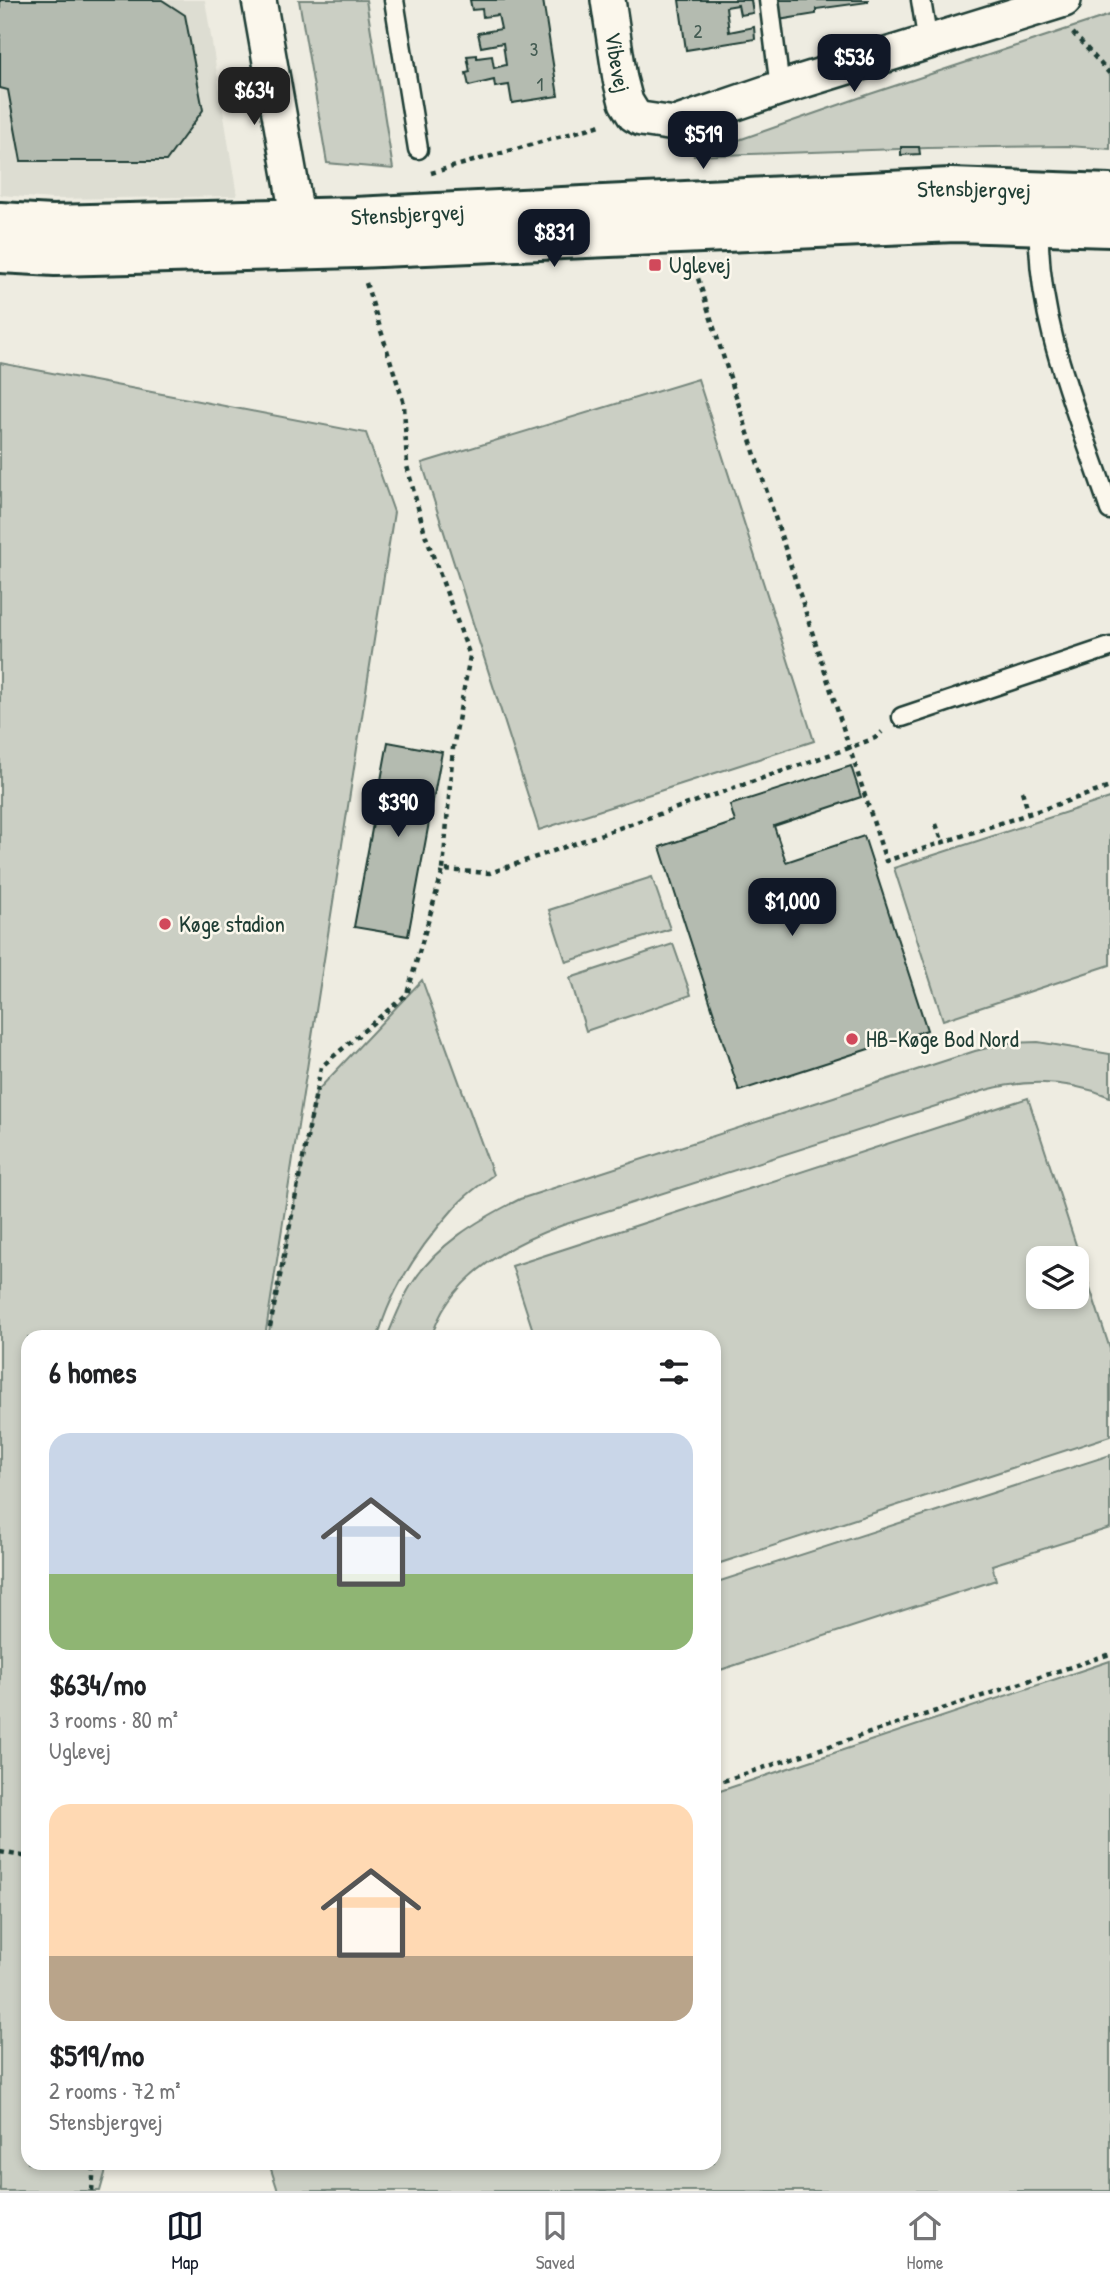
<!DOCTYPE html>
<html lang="en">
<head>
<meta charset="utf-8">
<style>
  body { margin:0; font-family:"Patrick Hand",sans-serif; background:#f6f6f6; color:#202124; height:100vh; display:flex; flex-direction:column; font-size:26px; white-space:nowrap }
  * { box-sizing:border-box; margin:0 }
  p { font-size:23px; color:#757577 }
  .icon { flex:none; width:38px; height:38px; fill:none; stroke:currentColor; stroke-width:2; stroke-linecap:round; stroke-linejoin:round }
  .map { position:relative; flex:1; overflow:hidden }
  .sheet { position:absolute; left:21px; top:1330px; width:700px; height:840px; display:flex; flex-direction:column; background:#fff; border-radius:21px; box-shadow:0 4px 10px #0003 }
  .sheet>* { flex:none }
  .buttons { position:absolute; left:1026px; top:1246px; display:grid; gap:14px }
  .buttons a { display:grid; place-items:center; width:63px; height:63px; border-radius:14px; background:#fff; box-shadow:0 4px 10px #0003; font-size:35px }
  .price { position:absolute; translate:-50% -60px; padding:0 16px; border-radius:14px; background:#111827; color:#fff; font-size:23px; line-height:46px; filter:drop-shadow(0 2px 4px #0008) }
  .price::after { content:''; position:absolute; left:50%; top:42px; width:21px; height:16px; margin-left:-10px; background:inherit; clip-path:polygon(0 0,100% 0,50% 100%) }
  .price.selected { background:#222; color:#fff }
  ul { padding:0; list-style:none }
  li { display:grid; align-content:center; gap:14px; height:371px; padding:0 28px }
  li span { display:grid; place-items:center; height:217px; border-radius:21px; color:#555 }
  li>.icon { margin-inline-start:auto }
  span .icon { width:126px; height:126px; fill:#fffc; stroke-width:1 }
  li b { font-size:30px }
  h2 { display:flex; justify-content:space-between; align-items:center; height:84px; padding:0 28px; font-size:30px }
  .dock { display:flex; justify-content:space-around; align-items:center; height:98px; border-top:2px solid #e0e0e0; background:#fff; font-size:19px; color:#757577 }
  .dock a { display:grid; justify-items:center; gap:4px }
  .dock .selected { color:#111827 }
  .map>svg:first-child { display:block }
  .built { fill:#ddddd2 }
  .green { fill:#cbcfc4; stroke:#75867c; stroke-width:2; fill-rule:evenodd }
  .building { fill:#b4bbb0; stroke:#1f3d34; stroke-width:2 }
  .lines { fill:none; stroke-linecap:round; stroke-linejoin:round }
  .service-casing { stroke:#1f3d34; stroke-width:23 }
  .minor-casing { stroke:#1f3d34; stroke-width:38 }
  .tertiary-casing { stroke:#1f3d34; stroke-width:44 }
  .path { stroke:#1f3d34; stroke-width:4.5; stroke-dasharray:5 5; stroke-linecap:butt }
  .service { stroke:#fbf7ec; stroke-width:18 }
  .minor { stroke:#fbf7ec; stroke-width:33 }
  .tertiary { stroke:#fbf7ec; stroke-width:38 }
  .poi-dot { fill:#d1495b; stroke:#fbf7ec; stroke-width:2.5 }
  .labels { text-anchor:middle; stroke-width:5; stroke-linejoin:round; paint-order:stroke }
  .number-label { font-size:19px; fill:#445c53 }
  .street-label { font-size:23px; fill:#1f3d34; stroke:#fbf7ec }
  .poi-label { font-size:23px; fill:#1f3d34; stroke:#fbf7ec; text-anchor:start }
</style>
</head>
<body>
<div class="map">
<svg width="1110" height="2191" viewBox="0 0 1110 2191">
  <rect width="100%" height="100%" fill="#eeece1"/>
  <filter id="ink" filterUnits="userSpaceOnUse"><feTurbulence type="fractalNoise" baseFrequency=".0143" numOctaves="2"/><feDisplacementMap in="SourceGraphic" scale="14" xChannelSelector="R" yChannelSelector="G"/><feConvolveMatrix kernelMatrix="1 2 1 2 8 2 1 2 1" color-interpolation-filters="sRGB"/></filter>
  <g filter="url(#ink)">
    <polygon class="built" points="0,0 205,0 237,196 52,199 0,195"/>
    <g class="green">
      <polygon points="299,0 366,0 393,169 327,163"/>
      <polygon points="1110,15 1110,149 1068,146 928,148 693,156 870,94"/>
      <polygon points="0,363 366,433 394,512 265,1337 28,1337 28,2163 108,2163 100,2191 0,2191"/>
      <polygon points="698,379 814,741 539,830 422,463"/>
      <polygon points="1110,798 1110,965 943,1020 894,868"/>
      <polygon points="652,877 670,929 566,962 549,910"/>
      <polygon points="673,944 691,995 586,1031 570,978"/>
      <path d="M422,980L493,1175C480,1185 465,1195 455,1207C423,1243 390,1290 378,1337H268L316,1092Z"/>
      <path d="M1038,1042L1110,1054V1097C1069,1080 1028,1079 986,1090L563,1225C518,1241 471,1265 445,1307C439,1316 435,1327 431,1337H387C394,1321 401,1302 410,1287C435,1245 478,1220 520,1199L975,1051L1008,1043Z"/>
      <path d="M1028,1098L1110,1349V1436L714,1565V1337H535L512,1266ZM1038,1258H1076V1297H1038Z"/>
      <polygon points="1110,1455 1110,1528 992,1565 996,1580 714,1672 714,1583"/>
      <polygon points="1110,1661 1110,2191 278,2191 269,2163 714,2163 714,1793"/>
    </g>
    <g class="building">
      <polygon points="0,0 162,0 185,15 203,110 166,161 21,161 8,90 0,88"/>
      <polygon points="470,0 543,0 558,96 512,103 509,85 495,87 494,80 469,86 466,73 470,72 467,56 477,55 477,58 492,56 494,68 506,65 503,43 481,47 478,33 501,29 498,15 483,17 482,9 472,10"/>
      <polygon points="679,0 751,0 753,13 740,15 738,5 726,7 729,32 754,27 755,39 686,50"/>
      <polygon points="775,0 868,0 868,2 816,9 816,14 778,20"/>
      <polygon points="901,147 919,147 920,154 901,155"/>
      <polygon points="388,742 442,752 408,936 354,927"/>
      <polygon points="851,766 861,797 774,826 786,862 864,836 927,1030 739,1091 660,847 735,822 730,805"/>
    </g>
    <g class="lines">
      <g class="service-casing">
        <g id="service">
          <polyline points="394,0 418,149"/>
          <polyline points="769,0 780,88"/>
          <polyline points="921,0 928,43"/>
          <path d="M1039,220C1035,321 1079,416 1110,510"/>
          <polyline points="902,717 1110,647"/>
        </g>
      </g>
      <g class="minor-casing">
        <g id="minor">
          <polyline points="259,0 294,198 297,243"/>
          <path id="s1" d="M608,0L620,79L626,102L634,115L641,119L675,124L780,88L1064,0"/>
        </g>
      </g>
      <g class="tertiary-casing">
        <g id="tertiary">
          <path id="s2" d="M0,222L52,225L355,217L951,188L1110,194"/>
          <polyline points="0,253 55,256 357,248 955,222 1110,227"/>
        </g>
      </g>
      <g class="path">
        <polyline points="1073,33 1110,74"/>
        <polyline points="431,173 601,125"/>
        <polyline points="695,269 886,861 1110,787"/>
        <polyline points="366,283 404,404 407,466 425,534 470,656 453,748 443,870"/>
        <polyline points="1022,791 1029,814"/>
        <polyline points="936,824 943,843"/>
        <polyline points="268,1337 321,1067 407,994 443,870 490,873 849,748 875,738 882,732"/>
        <polyline points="714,1784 1110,1654"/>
        <polyline points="0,1852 28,1857"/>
        <polyline points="92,2191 94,2163"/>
      </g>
      <use href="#service" class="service"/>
      <use href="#minor" class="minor"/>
      <use href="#tertiary" class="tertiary"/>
    </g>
  </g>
  <g class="poi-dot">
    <rect x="648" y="258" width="14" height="14" rx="3.5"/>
    <circle cx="165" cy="924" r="7"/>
    <circle cx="852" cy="1039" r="7"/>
  </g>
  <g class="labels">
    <g class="number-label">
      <text x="698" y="38">2</text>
      <text x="534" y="56">3</text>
      <text x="540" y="91">1</text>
    </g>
    <g class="street-label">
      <text dy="8" stroke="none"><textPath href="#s1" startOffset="63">Vibevej</textPath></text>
      <text dy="8" stroke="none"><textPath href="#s2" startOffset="975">Stensbjergvej</textPath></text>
      <text dy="8" stroke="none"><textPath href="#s2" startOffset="408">Stensbjergvej</textPath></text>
    </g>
    <g class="poi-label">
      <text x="669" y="273">Uglevej</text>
      <text x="179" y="932">Køge stadion</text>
      <text x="866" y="1047">HB-Køge Bod Nord</text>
    </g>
  </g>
</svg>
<div class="buttons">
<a><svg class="icon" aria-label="layers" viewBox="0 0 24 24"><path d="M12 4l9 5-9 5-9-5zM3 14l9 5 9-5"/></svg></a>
</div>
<b class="price" style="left:854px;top:94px">$536</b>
<b class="price selected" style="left:254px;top:127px">$634</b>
<b class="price" style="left:703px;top:171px">$519</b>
<b class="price" style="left:554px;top:269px">$831</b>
<b class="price" style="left:398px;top:839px">$390</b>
<b class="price" style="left:792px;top:938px">$1,000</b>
<section class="sheet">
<h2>6 homes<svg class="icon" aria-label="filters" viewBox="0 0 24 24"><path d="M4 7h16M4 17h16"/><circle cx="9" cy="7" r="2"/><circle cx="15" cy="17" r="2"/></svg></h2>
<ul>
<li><span style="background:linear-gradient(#c9d6e8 65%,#8fb573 0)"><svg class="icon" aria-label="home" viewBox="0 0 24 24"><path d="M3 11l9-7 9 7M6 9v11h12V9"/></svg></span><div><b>$634/mo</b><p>3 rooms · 80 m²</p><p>Uglevej</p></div></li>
<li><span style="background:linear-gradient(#ffd9b3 70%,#b9a48a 0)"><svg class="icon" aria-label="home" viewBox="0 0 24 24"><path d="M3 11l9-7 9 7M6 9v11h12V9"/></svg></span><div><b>$519/mo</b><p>2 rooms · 72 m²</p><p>Stensbjergvej</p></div></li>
</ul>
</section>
</div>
<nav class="dock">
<a class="selected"><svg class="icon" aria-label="map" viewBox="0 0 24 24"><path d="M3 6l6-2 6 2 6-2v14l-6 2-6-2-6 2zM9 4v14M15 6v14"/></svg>Map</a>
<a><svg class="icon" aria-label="saved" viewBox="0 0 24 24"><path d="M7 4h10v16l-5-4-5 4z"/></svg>Saved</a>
<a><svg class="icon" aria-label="home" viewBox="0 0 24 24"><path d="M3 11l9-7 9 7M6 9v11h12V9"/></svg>Home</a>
</nav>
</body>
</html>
